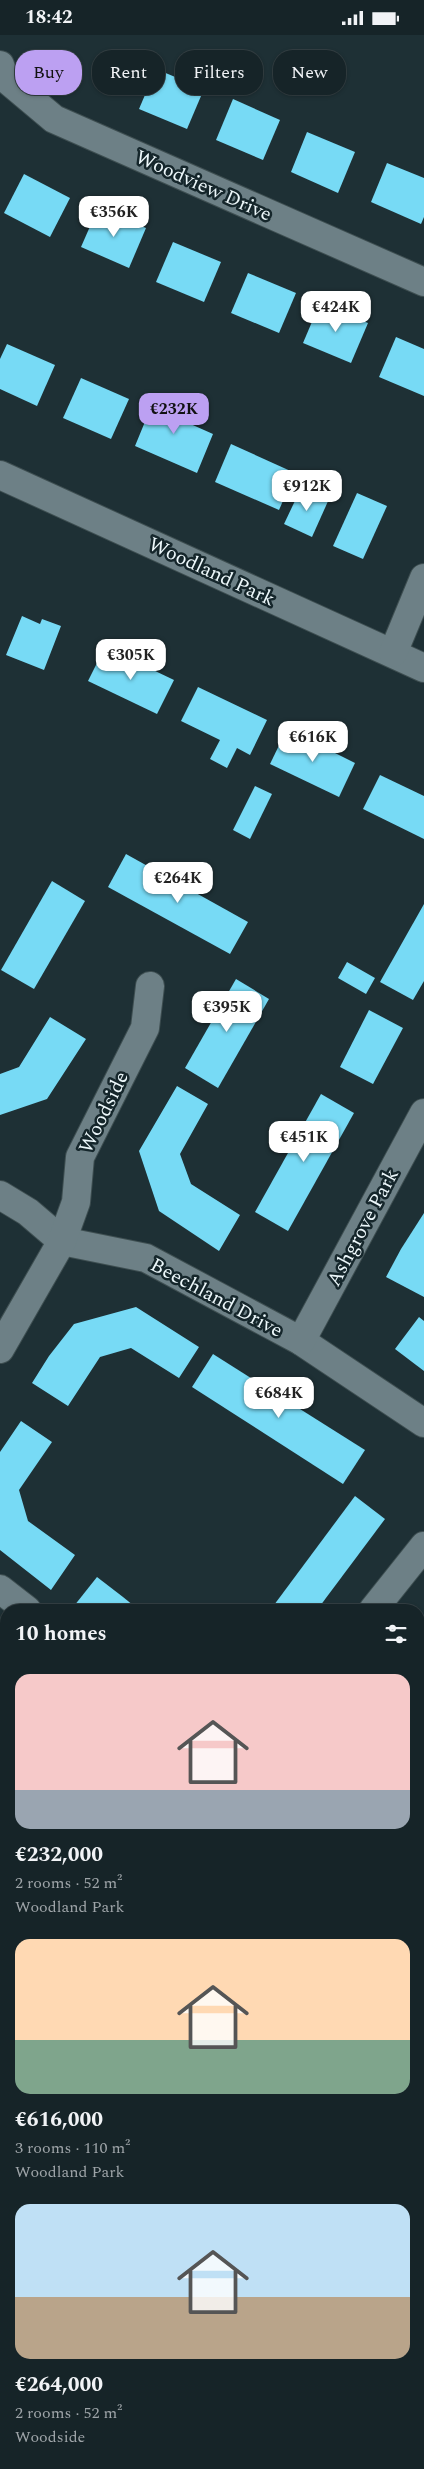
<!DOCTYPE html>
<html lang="en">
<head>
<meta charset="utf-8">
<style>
  body { margin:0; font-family:Spectral,serif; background:#233034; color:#f1f3f6; height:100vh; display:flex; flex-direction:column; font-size:19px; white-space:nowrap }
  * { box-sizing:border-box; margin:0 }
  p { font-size:16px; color:#9ea4a8 }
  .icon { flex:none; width:28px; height:28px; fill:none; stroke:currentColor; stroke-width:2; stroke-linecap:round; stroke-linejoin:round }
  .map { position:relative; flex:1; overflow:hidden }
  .side { position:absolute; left:0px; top:1569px; width:425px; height:866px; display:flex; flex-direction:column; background:#162428; border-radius:20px 20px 0 0; box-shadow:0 1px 4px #0004,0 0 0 1px #354145 }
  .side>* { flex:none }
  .hud { position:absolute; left:15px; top:15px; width:395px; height:45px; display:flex; gap:10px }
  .price { position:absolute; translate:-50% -42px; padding:0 11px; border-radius:10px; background:#fff; color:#222; font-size:16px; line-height:32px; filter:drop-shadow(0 1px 2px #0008) }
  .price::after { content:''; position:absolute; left:50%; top:30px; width:15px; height:11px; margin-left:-8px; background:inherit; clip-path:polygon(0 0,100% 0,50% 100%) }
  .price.selected { background:#bca0f2; color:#111 }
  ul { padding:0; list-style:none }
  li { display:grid; align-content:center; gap:10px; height:265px; padding:0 15px }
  li span { display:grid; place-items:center; height:155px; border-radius:15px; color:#555 }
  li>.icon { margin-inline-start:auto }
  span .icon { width:90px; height:90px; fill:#fffc; stroke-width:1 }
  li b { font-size:21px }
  h2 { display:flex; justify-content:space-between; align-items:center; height:60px; padding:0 15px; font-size:21px }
  .tag { padding:0 18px; border-radius:20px; background:#162428; box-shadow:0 1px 4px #0004,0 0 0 1px #354145; font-size:18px; line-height:45px }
  .tag.selected { background:#bca0f2; color:#111 }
  .status { display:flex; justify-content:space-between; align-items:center; height:35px; padding:0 25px; background:#162428; direction:ltr }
  .status svg { height:14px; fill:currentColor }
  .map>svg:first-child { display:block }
  .building { fill:#77daf5 }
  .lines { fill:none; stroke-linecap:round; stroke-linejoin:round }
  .lane-casing { stroke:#3e4e51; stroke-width:18 }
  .street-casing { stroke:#3e4e51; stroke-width:30 }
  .lane { stroke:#6d8086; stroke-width:15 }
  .street { stroke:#6d8086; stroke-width:28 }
  .labels { text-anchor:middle; stroke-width:5; stroke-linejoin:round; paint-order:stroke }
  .street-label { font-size:20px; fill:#ecf7fa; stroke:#15262b }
</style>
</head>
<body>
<div class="status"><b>18:42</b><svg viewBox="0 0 49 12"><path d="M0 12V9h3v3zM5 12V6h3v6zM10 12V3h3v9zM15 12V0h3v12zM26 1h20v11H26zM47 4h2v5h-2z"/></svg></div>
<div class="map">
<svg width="424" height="2434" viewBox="0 0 424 2434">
  <rect width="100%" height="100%" fill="#1e3035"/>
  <g class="building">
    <polygon points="156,34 204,54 187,94 139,74"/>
    <polygon points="233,64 280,85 263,125 216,105"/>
    <polygon points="307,97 355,117 338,158 291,137"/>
    <polygon points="387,128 424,143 424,182 421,189 371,167"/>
    <polygon points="24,139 70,163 50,202 4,178"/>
    <polygon points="98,173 146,193 129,233 81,212"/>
    <polygon points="173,207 221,227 204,267 156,247"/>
    <polygon points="248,238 296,258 279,298 231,278"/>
    <polygon points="320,268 368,288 351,328 303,308"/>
    <polygon points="396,302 424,314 424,361 379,342"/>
    <polygon points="7,309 55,330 37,371 0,354 0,324"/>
    <polygon points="81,343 129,364 111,404 63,383"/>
    <polygon points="156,360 192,375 186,387 213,399 197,438 135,411"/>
    <polygon points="231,409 295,438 279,475 215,447"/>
    <polygon points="302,451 329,464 312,502 284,489"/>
    <polygon points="357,458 387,471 363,524 333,511"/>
    <polygon points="22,581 40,589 42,584 61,591 44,635 6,620"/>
    <polygon points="105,612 174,645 157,679 88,646"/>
    <polygon points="198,652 267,685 250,720 237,713 227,733 210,724 220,705 181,686"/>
    <polygon points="287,694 355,728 339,762 270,729"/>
    <polygon points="380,740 424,761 424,804 363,774"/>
    <polygon points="255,751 272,759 250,804 233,795"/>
    <polygon points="126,819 248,887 230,919 108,852"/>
    <polygon points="52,846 85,866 34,954 1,935"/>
    <polygon points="424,869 424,946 413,965 380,947"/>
    <polygon points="347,927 375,943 366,959 338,943"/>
    <polygon points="236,944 269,964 218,1053 185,1033"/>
    <polygon points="369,975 403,993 373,1049 340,1032"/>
    <polygon points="50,982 86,1004 47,1064 0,1080 0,1039 19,1032"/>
    <polygon points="177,1051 208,1069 180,1119 191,1149 240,1180 219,1216 159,1176 139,1116"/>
    <polygon points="321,1059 354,1078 288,1196 255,1177"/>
    <polygon points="424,1178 424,1262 386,1242 401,1214"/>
    <polygon points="136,1272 199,1312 179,1343 131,1313 100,1322 68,1371 32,1348 49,1321 74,1289"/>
    <polygon points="419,1282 424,1286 424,1336 395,1314"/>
    <polygon points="213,1319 365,1415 343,1449 192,1352"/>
    <polygon points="21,1386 52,1407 19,1455 28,1486 75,1520 51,1555 0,1515 0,1417"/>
    <polygon points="355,1461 385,1484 317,1575 281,1575 274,1570"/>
    <polygon points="97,1542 123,1562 139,1575 79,1575 74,1571"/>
    <polygon points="424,1582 424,1646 419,1653 419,1589"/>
    <polygon points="0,1617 6,1622 6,1655 0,1663"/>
    <polygon points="424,1797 424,1844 419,1840 419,1804"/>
    <polygon points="419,1953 424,1957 424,1981 419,1988"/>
    <polygon points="0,2056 5,2060 6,2058 6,2113 0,2120"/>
    <polygon points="0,2262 6,2267 6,2356 0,2351"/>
    <polygon points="424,2290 424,2317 419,2313 419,2297"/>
    <polygon points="95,2429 148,2429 144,2434 101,2434"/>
  </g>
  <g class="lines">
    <g class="lane-casing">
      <g id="lane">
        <polyline points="0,1694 6,1686"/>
        <polyline points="0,2390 6,2395"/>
        <polyline points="47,2429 54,2434"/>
      </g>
    </g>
    <g class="street-casing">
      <g id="street">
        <polyline points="0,30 4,42 54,84 424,247"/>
        <polyline points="0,440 424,633"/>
        <polyline points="393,618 424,543"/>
        <polyline points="0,1160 28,1177 62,1206 146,1223 301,1306 424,1388"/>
        <polyline points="301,1306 424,1078"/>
        <polyline points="0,1314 62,1206 76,1167 80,1122 145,993 150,951"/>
        <polyline points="0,1554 27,1575"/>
        <polyline points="373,1575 424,1511"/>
        <polyline points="419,1888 424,1892"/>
        <polyline points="0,2182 6,2187"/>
        <polyline points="310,2429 317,2434"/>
        <polyline points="179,2434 183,2429"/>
      </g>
    </g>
    <use href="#lane" class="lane"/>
    <use href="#street" class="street"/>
  </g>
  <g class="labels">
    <g class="street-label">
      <text transform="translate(204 150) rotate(24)" y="7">Woodview Drive</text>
      <text transform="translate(212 536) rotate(25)" y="7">Woodland Park</text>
      <text transform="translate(103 1077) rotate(-64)" y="7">Woodside</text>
      <text transform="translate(362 1192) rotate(-62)" y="7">Ashgrove Park</text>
      <text transform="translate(217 1262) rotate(28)" y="7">Beechland Drive</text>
    </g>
  </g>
</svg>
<b class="price" style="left:114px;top:203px">€356K</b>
<b class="price" style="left:336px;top:298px">€424K</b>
<b class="price selected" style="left:174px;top:400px">€232K</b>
<b class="price" style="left:307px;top:477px">€912K</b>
<b class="price" style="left:131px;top:646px">€305K</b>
<b class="price" style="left:313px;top:728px">€616K</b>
<b class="price" style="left:178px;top:869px">€264K</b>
<b class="price" style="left:227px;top:998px">€395K</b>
<b class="price" style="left:304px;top:1128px">€451K</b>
<b class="price" style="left:279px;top:1384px">€684K</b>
<div class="hud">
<a class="tag selected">Buy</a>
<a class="tag">Rent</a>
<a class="tag">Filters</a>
<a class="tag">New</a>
</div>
<section class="side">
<h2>10 homes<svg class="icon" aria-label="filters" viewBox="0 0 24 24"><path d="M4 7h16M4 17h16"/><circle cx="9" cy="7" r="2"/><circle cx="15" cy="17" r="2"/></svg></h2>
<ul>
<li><span style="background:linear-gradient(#f6c9c9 75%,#9aa5b1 0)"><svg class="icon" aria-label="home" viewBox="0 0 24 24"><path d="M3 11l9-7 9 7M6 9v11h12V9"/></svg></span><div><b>€232,000</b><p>2 rooms · 52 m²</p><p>Woodland Park</p></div></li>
<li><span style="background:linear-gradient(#ffd9b3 65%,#7fa58c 0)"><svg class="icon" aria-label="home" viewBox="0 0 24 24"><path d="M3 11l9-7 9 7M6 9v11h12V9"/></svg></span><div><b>€616,000</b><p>3 rooms · 110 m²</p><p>Woodland Park</p></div></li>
<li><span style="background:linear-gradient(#bfe0f5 60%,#b9a48a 0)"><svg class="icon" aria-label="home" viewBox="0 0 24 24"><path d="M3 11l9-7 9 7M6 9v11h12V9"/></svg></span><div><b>€264,000</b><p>2 rooms · 52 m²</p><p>Woodside</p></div></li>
</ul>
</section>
</div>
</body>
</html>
